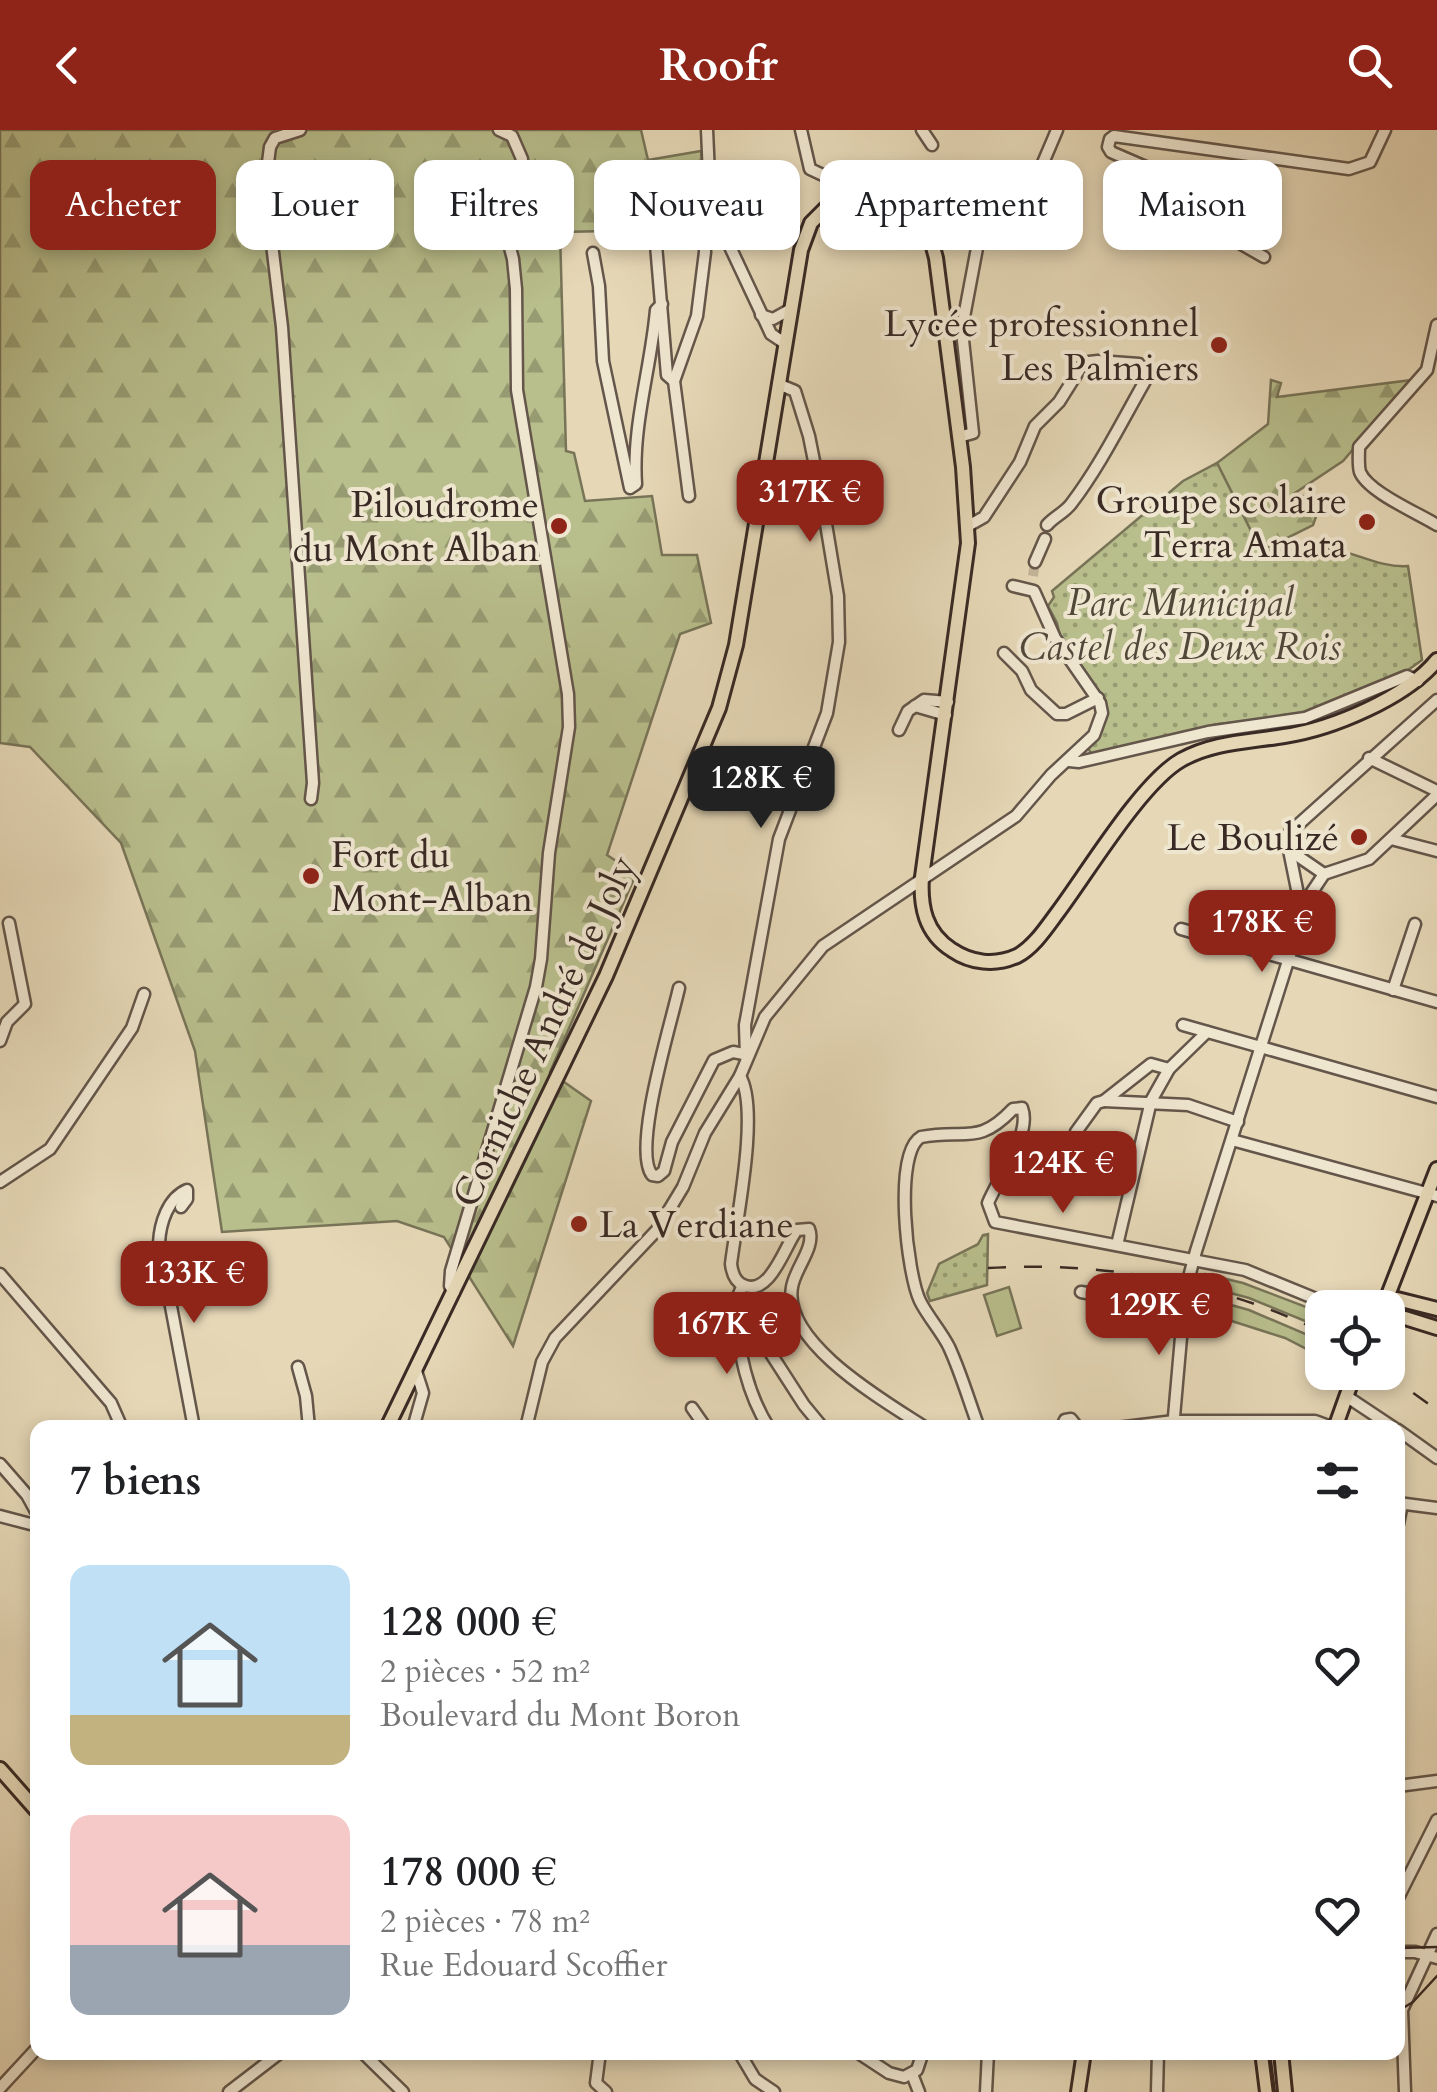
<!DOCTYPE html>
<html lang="fr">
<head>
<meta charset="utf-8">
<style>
  body { margin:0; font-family:Cardo,serif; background:#f2f2f2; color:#202124; height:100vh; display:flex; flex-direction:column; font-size:38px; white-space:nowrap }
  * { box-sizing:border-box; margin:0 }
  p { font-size:32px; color:#757577 }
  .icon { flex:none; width:55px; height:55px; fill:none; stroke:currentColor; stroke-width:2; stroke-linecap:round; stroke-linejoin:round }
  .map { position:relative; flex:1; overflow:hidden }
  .drawer { position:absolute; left:30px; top:1290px; width:1375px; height:640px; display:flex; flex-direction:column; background:#fff; border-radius:20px; box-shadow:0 5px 15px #0003 }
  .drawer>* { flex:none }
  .top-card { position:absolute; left:30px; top:30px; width:1378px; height:90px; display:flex; gap:20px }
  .controls { position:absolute; left:1305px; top:1160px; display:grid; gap:20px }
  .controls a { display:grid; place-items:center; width:100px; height:100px; border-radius:20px; background:#fff; box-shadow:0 5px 15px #0003; font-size:50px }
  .price { position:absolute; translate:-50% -85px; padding:0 22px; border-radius:20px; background:#8f2418; color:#fff; font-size:32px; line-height:65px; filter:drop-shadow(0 2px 5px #0008) }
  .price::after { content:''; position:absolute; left:50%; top:60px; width:30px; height:22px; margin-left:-15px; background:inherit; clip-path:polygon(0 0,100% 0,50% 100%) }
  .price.active { background:#222; color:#fff }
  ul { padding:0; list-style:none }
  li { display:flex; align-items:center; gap:30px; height:250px; padding:0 40px }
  li span { display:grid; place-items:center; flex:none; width:280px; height:200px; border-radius:20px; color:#555 }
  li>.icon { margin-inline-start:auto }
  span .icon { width:120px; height:120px; fill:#fffc; stroke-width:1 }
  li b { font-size:42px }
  h2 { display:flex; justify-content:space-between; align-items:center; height:120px; padding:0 40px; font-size:42px }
  .tag { padding:0 35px; border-radius:20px; background:#fff; box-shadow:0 5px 15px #0003; font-size:35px; line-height:90px }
  .tag.active { background:#8f2418; color:#fff }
  header { display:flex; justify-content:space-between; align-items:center; height:130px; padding:0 40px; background:#8f2418; color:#fff; font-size:45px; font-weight:700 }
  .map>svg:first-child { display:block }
  .grass { fill:#b8be8c; stroke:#787458; stroke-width:2.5 }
  .forest { fill:url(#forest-firs); stroke:#787458; stroke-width:2.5 }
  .park { fill:url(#park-dots); stroke:#787458; stroke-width:2.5 }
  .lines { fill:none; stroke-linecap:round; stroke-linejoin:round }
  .minor-tunnel { stroke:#c3b59a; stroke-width:10; stroke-dasharray:10 5; stroke-linecap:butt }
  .minor-casing { stroke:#64564a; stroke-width:15 }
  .major-casing { stroke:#392a25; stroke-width:18 }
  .minor { stroke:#efe6d0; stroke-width:10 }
  .major { stroke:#e6d8b7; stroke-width:12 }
  .tram { stroke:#392a25; stroke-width:2.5 }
  .rail { stroke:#392a25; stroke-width:2.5; stroke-dasharray:18 18; stroke-linecap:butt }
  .poi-dot { fill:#8f2418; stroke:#efe6d0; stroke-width:4 }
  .labels { text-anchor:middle; stroke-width:8; stroke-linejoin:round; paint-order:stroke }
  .poi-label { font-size:38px; fill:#392a25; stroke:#efe6d0; text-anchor:end }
  .park-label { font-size:38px; font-style:italic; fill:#52483a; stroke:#efe6d0 }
  .street-label { font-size:38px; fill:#392a25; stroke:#efe6d0 }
</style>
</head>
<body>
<header><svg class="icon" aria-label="back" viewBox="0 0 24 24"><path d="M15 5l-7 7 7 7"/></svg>Roofr<svg class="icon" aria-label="search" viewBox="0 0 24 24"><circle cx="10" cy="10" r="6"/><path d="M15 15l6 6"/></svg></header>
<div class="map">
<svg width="1437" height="1962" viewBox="0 0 1437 1962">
  <defs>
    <pattern id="forest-firs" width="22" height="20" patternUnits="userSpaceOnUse" patternTransform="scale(2.5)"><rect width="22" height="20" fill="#b8be8c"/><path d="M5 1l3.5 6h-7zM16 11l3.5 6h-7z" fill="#979b72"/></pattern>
    <pattern id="park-dots" width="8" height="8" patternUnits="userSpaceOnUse" patternTransform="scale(2.5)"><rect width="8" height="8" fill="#b8be8c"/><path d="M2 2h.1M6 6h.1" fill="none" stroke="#979b72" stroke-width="1.8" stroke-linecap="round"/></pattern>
  </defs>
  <rect width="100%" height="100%" fill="#e6d8b7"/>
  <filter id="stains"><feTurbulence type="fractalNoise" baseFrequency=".002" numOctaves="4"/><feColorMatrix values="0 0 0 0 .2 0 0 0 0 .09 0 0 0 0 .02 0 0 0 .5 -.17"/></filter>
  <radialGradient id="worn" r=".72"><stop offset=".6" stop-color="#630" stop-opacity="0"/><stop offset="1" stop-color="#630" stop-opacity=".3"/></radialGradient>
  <g class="grass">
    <polygon points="1205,1144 1243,1153 1322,1183 1322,1198 1249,1168 1190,1152 1194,1147"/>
    <polygon points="1009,1157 1021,1198 997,1206 984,1165"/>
    <polygon points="1188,1163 1249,1180 1322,1211 1322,1227 1285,1208 1191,1178"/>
  </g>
  <g class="forest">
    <polygon points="0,0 641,0 648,30 701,21 703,44 698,54 700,94 658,100 560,102 566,321 574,323 585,371 652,366 662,425 697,425 711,493 680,504 607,725 636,744 550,942 591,971 513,1216 444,1107 397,1091 222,1102 195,921 121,713 30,617 0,613"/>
    <polygon points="1271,250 1281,253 1277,267 1412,250 1343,331 1295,363 1321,373 1313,395 1261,421 1217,333 1268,294"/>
  </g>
  <g class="park">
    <path d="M1217,333L1261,421C1282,420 1304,417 1325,418C1355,421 1378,438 1408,436L1422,530L1404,543L1311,581L1291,587L1218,594L1092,625L1087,616L1105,586L1061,511L1057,493L1048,476L1054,467L1052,461L1183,351Z"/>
    <polygon points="988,1104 987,1155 930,1171 927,1163 939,1134 978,1114 983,1105"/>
  </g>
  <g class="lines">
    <polyline class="minor-tunnel" points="1033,446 1035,432"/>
    <g class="minor-casing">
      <g id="minor">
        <polyline points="300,0 275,8 270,17 265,56 282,197 313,653 311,669"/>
        <polyline points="707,0 709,45 717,89 771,204 786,214"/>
        <polyline points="801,0 810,39 840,53 849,66"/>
        <polyline points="922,0 932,15"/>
        <polyline points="655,103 667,245 674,251"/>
        <path d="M593,123L599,156L603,231L630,358L636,354C632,295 651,238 656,180L662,174"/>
        <polyline points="1264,127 1203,92 1188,66 1171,48 1111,22 1108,17 1110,9 1114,6 1349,39 1370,32 1385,0"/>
        <polyline points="761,185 773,189 791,179"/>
        <path d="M1437,195L1427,240L1359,317C1359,325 1358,335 1360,342C1368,362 1418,383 1437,395"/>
        <polyline points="959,307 973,303 963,210 964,187 977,118 993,66 1002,58 1022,56 1037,47 1057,0"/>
        <polyline points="689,366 674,251 697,186 705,122 703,56 709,45"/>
        <path d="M968,396L984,387L1020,332L1035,296L1059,272L1081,237L1089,232L1098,231L1139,234L1146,243L1145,251C1121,293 1100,336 1071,374C1064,383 1054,387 1047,395"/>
        <polyline points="1035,432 1045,409"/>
        <polyline points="1004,523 1022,541 1031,560 1057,584 1066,584 1098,568"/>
        <polyline points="915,576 946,585"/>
        <polyline points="899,600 908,581 924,570 948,572"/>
        <polyline points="1369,628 1437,661"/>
        <polyline points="1069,631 1079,632 1208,602 1305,588 1407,546 1418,551"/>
        <polyline points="1391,709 1437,721"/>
        <polyline points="1289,720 1324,744"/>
        <polyline points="1324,744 1369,729 1437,665"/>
        <polyline points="1302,784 1289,720 1290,702 1437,570"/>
        <polyline points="1181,799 1437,872"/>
        <path d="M679,858C671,894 632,1019 652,1045L658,1046L664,1041L672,1012L714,930L733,922L744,924"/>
        <polyline points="1393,860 1415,794"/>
        <polyline points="1183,895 1437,967"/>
        <polyline points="0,911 7,892 25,874 9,793"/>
        <polyline points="746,927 745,895 779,709 827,583 839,512 838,466 823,376 809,306 795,261 778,254"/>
        <path d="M740,946C760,980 736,1092 731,1134C732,1142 734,1151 743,1155C770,1168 785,1115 797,1100L809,1099C816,1117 795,1138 792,1157C782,1213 886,1272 926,1298"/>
        <polyline points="1104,971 1188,975 1238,992"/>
        <polyline points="1232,1010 1437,1066"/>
        <polyline points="1059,1034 1070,1023 1076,1002 1097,973 1104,971 1151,934 1169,939"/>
        <polyline points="0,1052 50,1019 132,898 144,864"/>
        <path d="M181,1077L187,1069V1060C168,1068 160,1093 159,1113L194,1298"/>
        <polyline points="1117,1115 1151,971 1169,939 1207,902"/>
        <polyline points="0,1144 111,1273 122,1298"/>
        <polyline points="743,1155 738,1166 737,1181 746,1185 804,1275 823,1298"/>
        <polyline points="454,1162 450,1156 451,1141 536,857 541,829 549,723 569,597 568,564 517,260 516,159 513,129 504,95 522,29 512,6 499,0"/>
        <polyline points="1081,1162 1183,1180"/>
        <path d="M737,1181C737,1220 748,1265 769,1298"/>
        <polyline points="298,1237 306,1266 309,1298"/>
        <polyline points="1346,1266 1394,1298"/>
        <polyline points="692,1278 706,1298"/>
        <polyline points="413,1298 423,1263 416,1241"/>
        <polyline points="526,1298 542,1232 555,1208 657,1100 683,1057 705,1003 740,946 765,887 823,816 1016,686 1051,645 1094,605 1102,583 1100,573 1055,508 1034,461 1013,456"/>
        <path d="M979,1298C969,1271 961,1243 949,1217C941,1201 928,1187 920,1171C907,1144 893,1023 921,1007C965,998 977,1017 1013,979L1022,978C1032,1004 998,1048 988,1073L995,1092L1245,1140L1338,1178"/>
        <polyline points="1061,1298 1065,1290 1071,1289 1078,1298"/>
        <polyline points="1117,1298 1174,1291 1315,1291 1334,1298"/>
        <polyline points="1173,1298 1185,1162 1196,1121 1308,768 1324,744"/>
        <polyline points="1398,1300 1437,1328"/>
        <polyline points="0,1334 27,1365 38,1385"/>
        <polyline points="1398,1373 1437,1378"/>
        <polyline points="0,1386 38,1396"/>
        <polyline points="1398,1394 1402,1374"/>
        <polyline points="1398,1656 1437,1651"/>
        <polyline points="1398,1768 1437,1690"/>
        <polyline points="1398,1822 1415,1822 1437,1828"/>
        <polyline points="362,1922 403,1962"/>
        <polyline points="600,1922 596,1953 606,1962"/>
        <polyline points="739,1922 755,1949 774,1962"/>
        <polyline points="857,1922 889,1943 904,1947 917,1940 923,1922"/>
        <polyline points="912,1944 919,1962"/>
        <polyline points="0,1958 38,1917"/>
        <polyline points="229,1962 281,1922"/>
        <polyline points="986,1962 988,1922"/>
        <polyline points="1157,1962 1158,1922"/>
        <polyline points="1405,1962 1402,1880 1437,1804"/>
      </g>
    </g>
    <g class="major-casing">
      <g id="major">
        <polyline points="1386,1171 1397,1169 1437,1179"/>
        <polyline points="1383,1178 1437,1039"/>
        <polyline points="1388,1187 1405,1188 1437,1198"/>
        <path d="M387,1298L606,846L719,578L736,515L801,120L811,93L826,78L849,66L863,64L883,65L913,81L930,106L936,128L963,337L968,413L922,747C920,776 925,803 952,820C971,833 995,836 1017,826C1034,817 1046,798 1058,782C1088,742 1141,653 1181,630C1213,612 1248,612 1284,606C1332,599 1406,568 1437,530"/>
        <polyline points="1335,1298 1355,1242"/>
        <polyline points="0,1639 38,1682"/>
        <polyline points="1262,1922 1267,1962"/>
        <polyline points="1281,1922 1285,1962"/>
        <polyline points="1078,1962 1084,1922"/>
      </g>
    </g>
    <use href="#minor" class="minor"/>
    <use href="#major" class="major"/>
    <g class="tram">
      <polyline points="1398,1818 1437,1817"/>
      <polyline points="1398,1881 1413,1872 1437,1846"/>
      <polyline points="1268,1922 1273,1962"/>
    </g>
    <g class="rail">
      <path d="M988,1138C1103,1131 1219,1152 1322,1202"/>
      <polyline points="1384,1242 1437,1280"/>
    </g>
  </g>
  <g class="poi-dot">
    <circle cx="1219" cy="215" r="10"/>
    <circle cx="1367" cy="392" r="10"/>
    <circle cx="559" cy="396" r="10"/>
    <circle cx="1359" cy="707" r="10"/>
    <circle cx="311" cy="746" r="10"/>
    <circle cx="579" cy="1094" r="10"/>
  </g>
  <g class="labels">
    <g class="poi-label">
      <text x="1199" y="206">Lycée professionnel<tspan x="1199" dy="44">Les Palmiers</tspan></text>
      <text x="1347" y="383">Groupe scolaire<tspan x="1347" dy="44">Terra Amata</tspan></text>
      <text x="539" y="387">Piloudrome<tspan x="539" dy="44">du Mont Alban</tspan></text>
      <text x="1339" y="720">Le Boulizé</text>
      <text x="331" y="737" text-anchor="start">Fort du<tspan x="331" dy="44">Mont-Alban</tspan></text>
      <text x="599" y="1107" text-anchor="start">La Verdiane</text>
    </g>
    <g class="park-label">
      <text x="1180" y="485">Parc Municipal<tspan x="1180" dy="44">Castel des Deux Rois</tspan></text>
    </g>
    <g class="street-label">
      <text transform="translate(544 901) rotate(-65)" y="13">Corniche André de Joly</text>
    </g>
  </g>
  <rect width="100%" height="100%" filter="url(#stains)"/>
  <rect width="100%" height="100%" fill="url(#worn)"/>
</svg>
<div class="controls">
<a><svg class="icon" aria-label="locate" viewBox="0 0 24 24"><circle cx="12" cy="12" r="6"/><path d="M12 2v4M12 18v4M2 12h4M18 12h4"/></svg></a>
</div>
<b class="price" style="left:810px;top:415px">317K €</b>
<b class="price active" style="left:761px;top:701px">128K €</b>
<b class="price" style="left:1262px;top:845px">178K €</b>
<b class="price" style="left:1063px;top:1086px">124K €</b>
<b class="price" style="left:194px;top:1196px">133K €</b>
<b class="price" style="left:1159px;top:1228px">129K €</b>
<b class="price" style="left:727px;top:1247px">167K €</b>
<div class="top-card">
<a class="tag active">Acheter</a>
<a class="tag">Louer</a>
<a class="tag">Filtres</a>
<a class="tag">Nouveau</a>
<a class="tag">Appartement</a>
<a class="tag">Maison</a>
</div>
<section class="drawer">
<h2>7 biens<svg class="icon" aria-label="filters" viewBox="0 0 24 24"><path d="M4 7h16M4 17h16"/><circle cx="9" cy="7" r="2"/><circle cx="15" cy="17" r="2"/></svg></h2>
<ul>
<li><span style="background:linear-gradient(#bfe0f5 75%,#c2b280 0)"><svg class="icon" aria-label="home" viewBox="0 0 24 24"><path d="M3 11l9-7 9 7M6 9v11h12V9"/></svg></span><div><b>128 000 €</b><p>2 pièces · 52 m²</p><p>Boulevard du Mont Boron</p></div><svg class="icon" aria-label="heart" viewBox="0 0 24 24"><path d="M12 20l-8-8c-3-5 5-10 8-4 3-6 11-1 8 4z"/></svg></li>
<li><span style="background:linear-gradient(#f6c9c9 65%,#9aa5b1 0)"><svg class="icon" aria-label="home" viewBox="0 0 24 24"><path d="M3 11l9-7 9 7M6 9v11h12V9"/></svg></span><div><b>178 000 €</b><p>2 pièces · 78 m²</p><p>Rue Edouard Scoffier</p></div><svg class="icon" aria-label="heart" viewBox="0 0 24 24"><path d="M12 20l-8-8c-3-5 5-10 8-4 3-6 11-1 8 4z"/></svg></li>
</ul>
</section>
</div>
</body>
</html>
